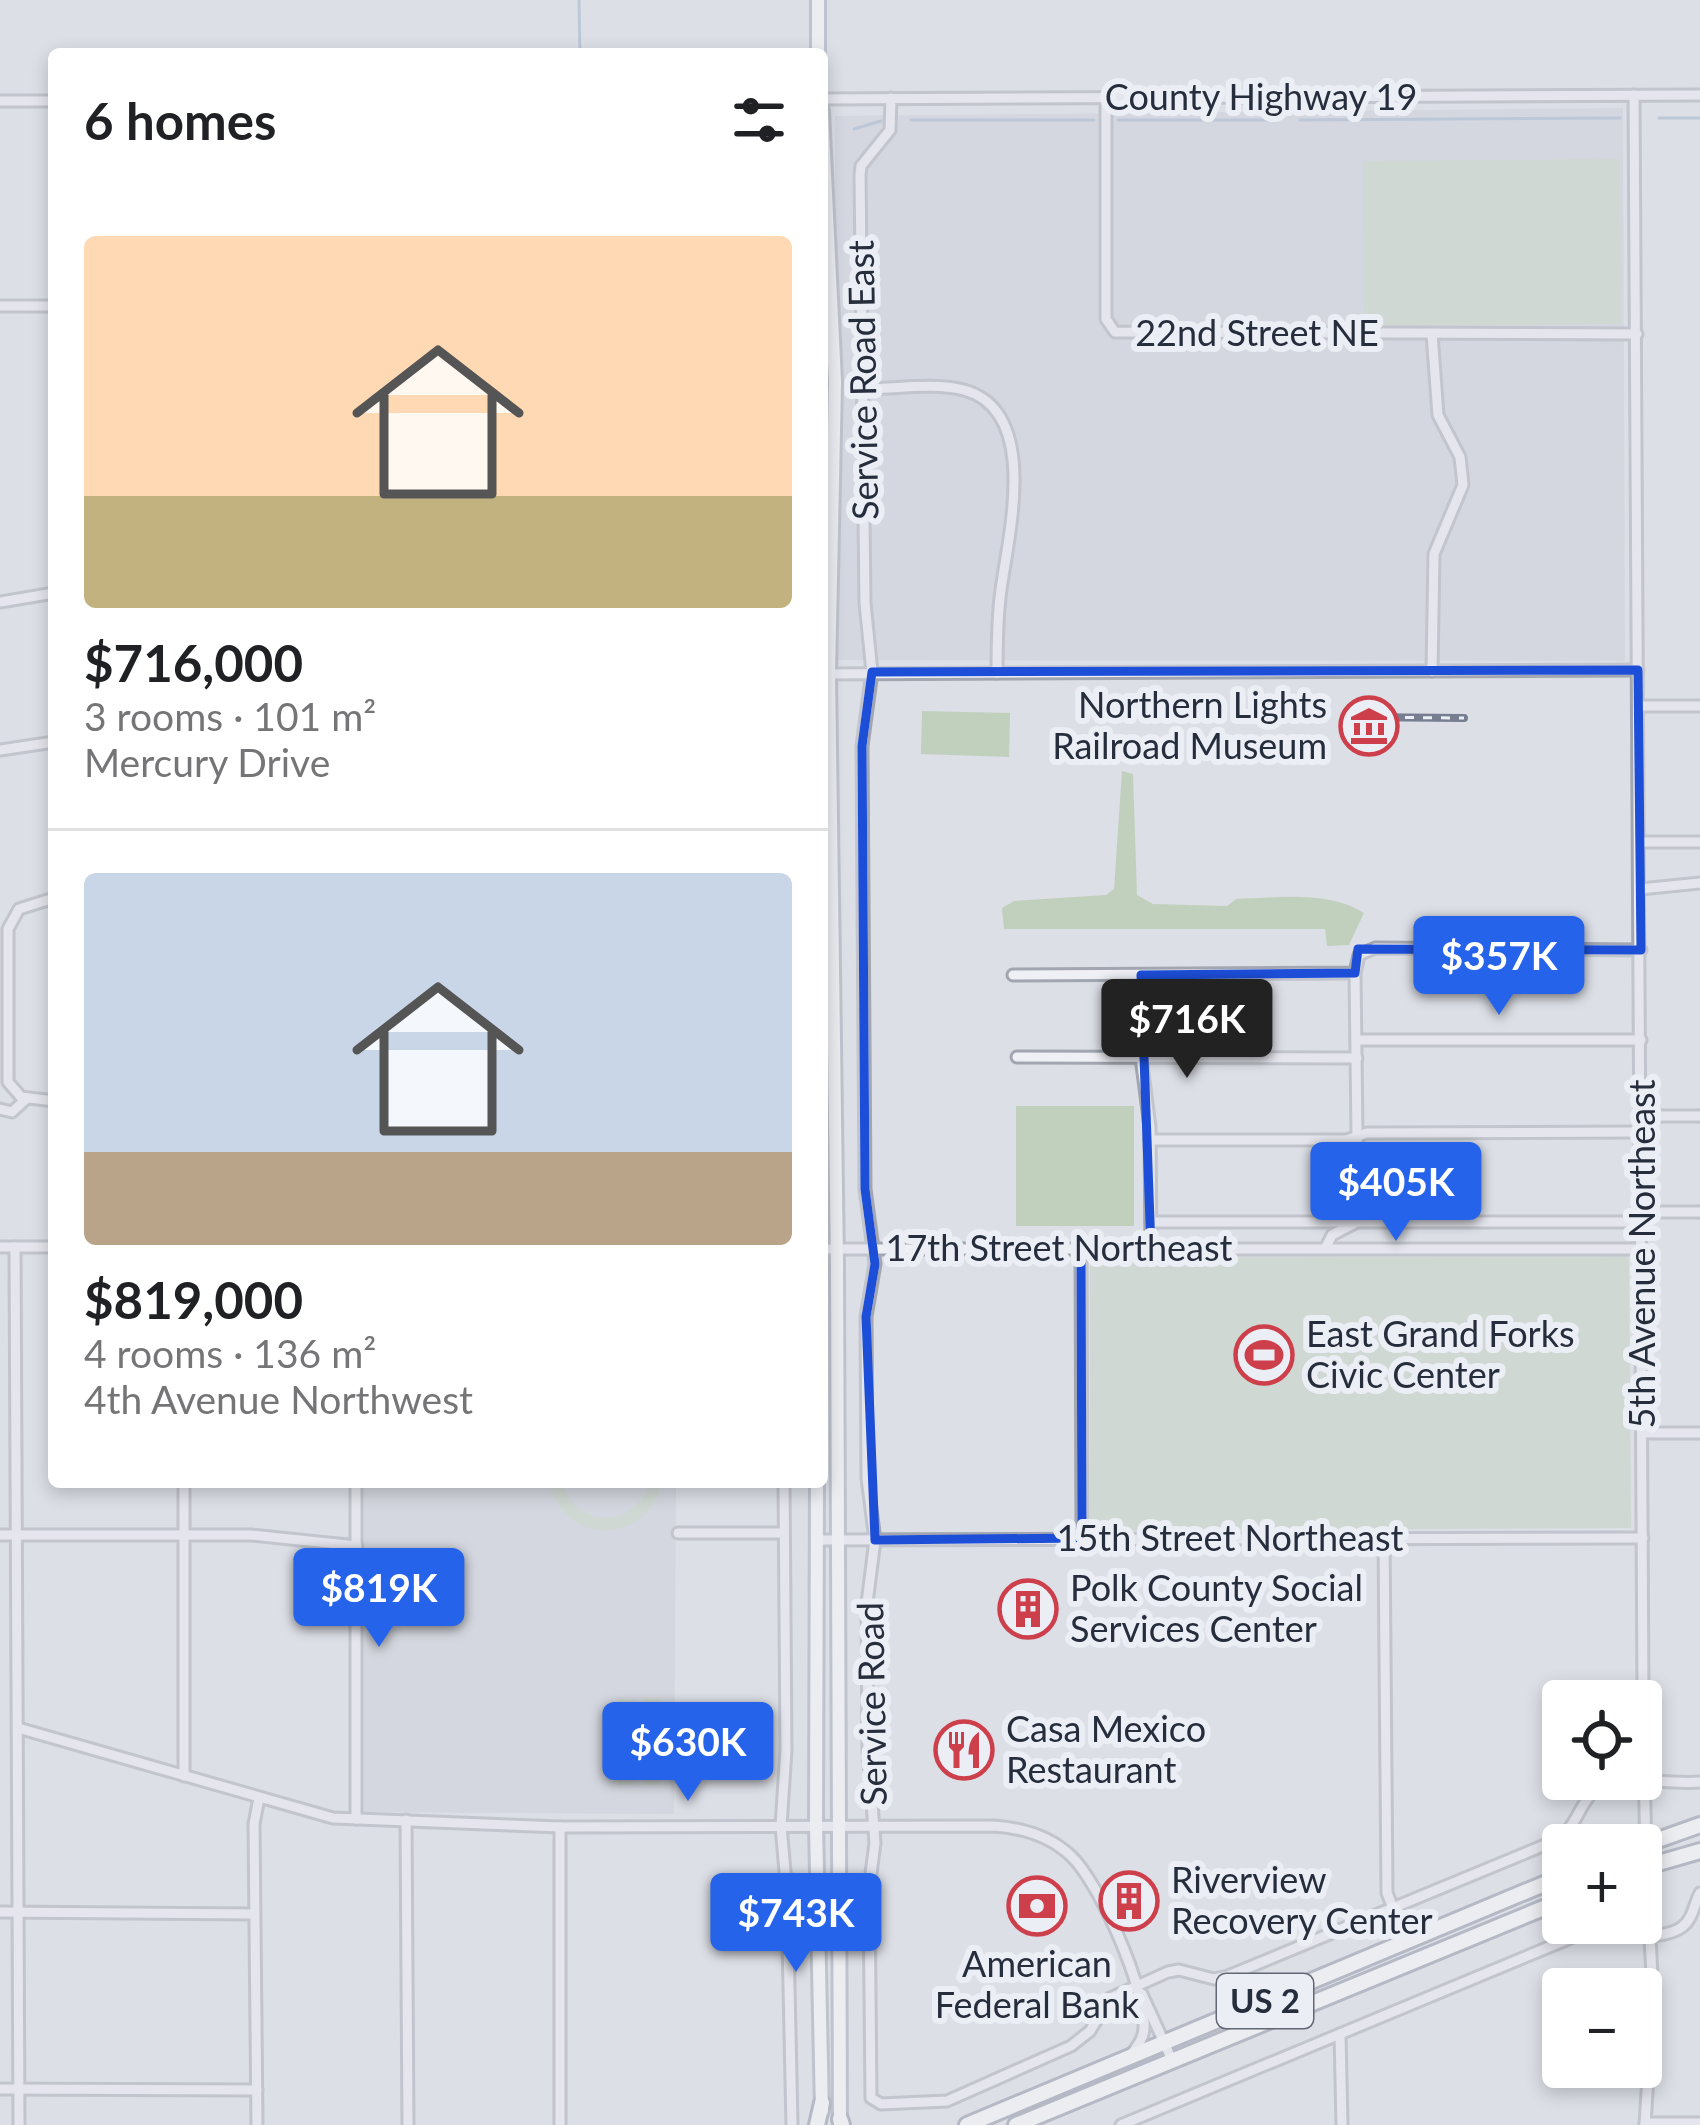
<!DOCTYPE html>
<html lang="en">
<head>
<meta charset="utf-8">
<style>
  body { margin:0; font-family:Lato,sans-serif; background:#f2f2f2; color:#202124; height:100vh; display:flex; flex-direction:column; font-size:45px; white-space:nowrap }
  * { box-sizing:border-box; margin:0 }
  p { font-size:39px; color:#757577 }
  .icon { flex:none; width:66px; height:66px; fill:none; stroke:currentColor; stroke-width:2; stroke-linecap:round; stroke-linejoin:round }
  .map { position:relative; flex:1; overflow:hidden }
  .drawer { position:absolute; left:48px; top:48px; width:780px; height:1440px; display:flex; flex-direction:column; background:#fff; border-radius:12px; box-shadow:0 6px 18px #0003 }
  .drawer>* { flex:none }
  .controls { position:absolute; left:1542px; top:1680px; display:grid; gap:24px }
  .controls a { display:grid; place-items:center; width:120px; height:120px; border-radius:12px; background:#fff; box-shadow:0 6px 18px #0003; font-size:60px }
  .price { position:absolute; translate:-50% -102px; padding:0 27px; border-radius:12px; background:#2563eb; color:#fff; font-size:39px; line-height:78px; filter:drop-shadow(0 3px 6px #0008) }
  .price::after { content:''; position:absolute; left:50%; top:72px; width:36px; height:27px; margin-left:-18px; background:inherit; clip-path:polygon(0 0,100% 0,50% 100%) }
  .price.current { background:#222; color:#fff }
  ul { padding:0; list-style:none }
  li { display:grid; align-content:center; gap:24px; height:636px; padding:0 36px }
  li+li { border-top:3px solid #e0e0e0 }
  li span { display:grid; place-items:center; height:372px; border-radius:12px; color:#555 }
  li>.icon { margin-inline-start:auto }
  span .icon { width:216px; height:216px; fill:#fffc; stroke-width:1 }
  li b { font-size:51px }
  h2 { display:flex; justify-content:space-between; align-items:center; height:144px; padding:0 36px; font-size:51px }
  .map>svg:first-child { display:block }
  .built { fill:#caced8 }
  .green { fill:#c1d0bd }
  .lines { fill:none; stroke-linecap:round; stroke-linejoin:round }
  .stream { stroke:#96abc7; stroke-width:3 }
  .minor-casing { stroke:#a2a6b0; stroke-width:15 }
  .major-casing { stroke:#9ba3b2; stroke-width:18 }
  .highway-casing { stroke:#838c9d; stroke-width:20 }
  .minor { stroke:#eff0f5; stroke-width:9 }
  .major { stroke:#fff; stroke-width:12 }
  .highway { stroke:#fff; stroke-width:14 }
  .rail-casing { stroke:#767e90; stroke-width:8 }
  .rail { stroke:#ebeef4; stroke-width:3; stroke-dasharray:9; stroke-linecap:butt }
  .marked { fill:none; stroke:#1d4ed8; stroke-width:9; stroke-linejoin:round }
  .labels { text-anchor:middle; stroke-width:12; stroke-linejoin:round; paint-order:stroke }
  .shield { fill:#ebeef4; stroke:#616773; stroke-width:3 }
  .shield-label { font-size:33px; font-weight:bold; fill:#262d3c }
  .street-label { font-size:36px; fill:#262d3c; stroke:#ebeef4 }
  .poi-label { font-size:36px; fill:#262d3c; stroke:#ebeef4; text-anchor:start }
</style>
</head>
<body>
<div class="map">
<svg width="1700" height="2125" viewBox="0 0 1700 2125">
  <rect width="100%" height="100%" fill="#dcdfe6"/>
  <g class="built">
    <polygon points="1623,108 1625,661 835,660 835,116"/>
    <polygon points="361,1482 676,1482 674,1814 359,1812"/>
  </g>
  <g class="green">
    <polygon points="1620,159 1621,324 1364,326 1363,161"/>
    <polygon points="922,711 1010,713 1009,757 921,754"/>
    <path d="M1122,771L1133,774L1137,895L1153,904L1227,906L1236,899C1278,898 1327,890 1364,913L1349,945L1327,946L1325,929H1004L1002,908L1014,901L1106,895L1114,889Z"/>
    <rect x="1016" y="1106" width="118" height="120"/>
    <polygon points="1629,1256 1631,1528 1090,1531 1090,1258"/>
    <path d="M549,1482H562C576,1530 635,1530 650,1482H662C649,1546 562,1546 549,1482Z"/>
    <rect x="643" y="1698" width="16" height="35"/>
    <rect x="618" y="1699" width="16" height="34"/>
    <rect x="618" y="1751" width="16" height="34"/>
    <rect x="644" y="1751" width="15" height="34"/>
  </g>
  <g class="lines">
    <g class="stream">
      <polyline points="579,0 580,54"/>
      <polyline points="1659,118 1700,118"/>
      <polyline points="911,120 1094,120"/>
      <polyline points="1118,120 1276,120"/>
      <polyline points="1300,120 1620,118"/>
      <polyline points="854,129 881,121"/>
    </g>
    <g class="minor-casing">
      <g id="minor">
        <polyline points="1634,95 1643,1693 1646,1866 1653,1993 1645,2125"/>
        <polyline points="1106,97 1106,319 1115,332 1637,334"/>
        <path d="M891,98L890,130L861,166L860,175L865,603L872,672L862,746L865,1189L875,1264L866,1317L867,1478L875,1540L867,1603L868,1750L875,1843L869,1889L871,2098L881,2104L947,2101L1071,2046L1090,2031L1110,1998L1168,1972L1179,1970L1214,1979L1228,1976L1557,1840C1576,1827 1578,1808 1592,1793C1612,1772 1673,1785 1700,1782"/>
        <polyline points="822,99 1700,95"/>
        <polyline points="0,101 54,101"/>
        <polyline points="0,306 54,306"/>
        <path d="M863,389C894,389 934,382 964,390C1041,411 1008,536 1001,590C997,617 997,645 997,673"/>
        <polyline points="0,602 54,593"/>
        <polyline points="1432,671 1434,554 1463,485 1460,457 1438,415 1432,334"/>
        <polyline points="822,674 1638,670"/>
        <polyline points="1638,706 1700,706"/>
        <polyline points="0,750 54,742"/>
        <polyline points="1640,842 1700,842"/>
        <polyline points="1640,889 1700,883"/>
        <polyline points="54,898 19,909 8,929 8,1082 21,1097 54,1101"/>
        <polyline points="1013,975 1355,973 1359,955 1375,948 1641,950"/>
        <polyline points="1141,975 1142,1065 1150,1127 1151,1249"/>
        <polyline points="1357,1040 1641,1040"/>
        <polyline points="1017,1057 1357,1058"/>
        <polyline points="0,1109 12,1112 26,1099"/>
        <polyline points="1641,1116 1700,1116"/>
        <polyline points="1150,1140 1346,1140 1367,1133 1641,1132"/>
        <polyline points="1642,1212 1700,1212"/>
        <polyline points="1151,1222 1642,1222"/>
        <polyline points="0,1247 54,1247"/>
        <polyline points="15,1247 19,2125"/>
        <polyline points="1326,1247 1332,1235 1355,1223 1358,1216 1355,973"/>
        <polyline points="822,1249 1642,1249"/>
        <polyline points="1081,1249 1082,1538"/>
        <polyline points="1642,1433 1700,1433"/>
        <polyline points="356,1482 356,1819"/>
        <polyline points="784,1482 786,1750 781,1826 787,1894 792,2125"/>
        <polyline points="678,1533 784,1533"/>
        <polyline points="0,1535 251,1535 357,1546"/>
        <polyline points="1384,1538 1387,1893 1393,1908"/>
        <polyline points="817,1540 1643,1538"/>
        <path d="M18,1728L333,1818L560,1827L994,1826C1023,1828 1050,1836 1071,1856C1099,1882 1146,1989 1144,2027C1144,2037 1139,2044 1133,2052"/>
        <polyline points="184,1776 184,1482"/>
        <polyline points="406,1820 408,2125"/>
        <polyline points="560,1827 560,2125"/>
        <polyline points="0,1912 254,1914"/>
        <polyline points="1142,1994 1172,2060"/>
        <polyline points="1340,2034 1342,2125"/>
        <polyline points="0,2089 257,2090"/>
        <polyline points="1645,2123 1700,2123"/>
        <polyline points="257,2125 254,1824 259,1798"/>
        <path d="M1121,2125L1578,1935C1604,1934 1660,1943 1682,1927C1693,1919 1694,1904 1700,1893"/>
      </g>
    </g>
    <g class="major-casing">
      <g id="major">
        <polyline points="818,0 818,54"/>
        <polyline points="822,111 835,382 829,674 837,1264 840,2125"/>
        <polyline points="817,1482 816,1825 822,2111"/>
      </g>
    </g>
    <g class="highway-casing">
      <g id="highway">
        <polyline points="1641,1846 1700,1825"/>
        <polyline points="1641,1868 1700,1851"/>
        <polyline points="840,2119 842,2125"/>
        <polyline points="817,2125 822,2103"/>
        <polyline points="967,2125 1563,1876"/>
        <polyline points="1016,2125 1563,1900"/>
      </g>
    </g>
    <use href="#minor" class="minor"/>
    <use href="#major" class="major"/>
    <use href="#highway" class="highway"/>
    <g class="rail-casing">
      <polyline id="rail" points="1351,717 1464,718"/>
    </g>
    <use href="#rail" class="rail"/>
  </g>
  <path d="M0 0H1700V2125H0ZM1638,670L1641,950L1358,949L1355,973L1141,975L1151,1249H1081L1082,1538L875,1540L866,1317L875,1264L865,1189L862,746L872,672Z" fill="#dcdfe6" fill-opacity=".55" fill-rule="evenodd"/>
  <path class="marked" d="M1638,670L1641,950L1358,949L1355,973L1141,975L1151,1249H1081L1082,1538L875,1540L866,1317L875,1264L865,1189L862,746L872,672Z"/>
  <defs>
    <g id="museum-ring" transform="scale(3)"><circle r="9.5" fill="#ebeef4" stroke="#cd3f4b" stroke-width="1.5"/><path d="M0-6L6-3V-2H-6V-3ZM-5-1h2V3h-2ZM-1-1h2V3h-2ZM3-1h2V3H3ZM-6 4H6V6H-6Z" fill="#cd3f4b"/></g>
    <g id="stadium-ring" transform="scale(3)"><circle r="9.5" fill="#ebeef4" stroke="#cd3f4b" stroke-width="1.5"/><path d="M0-5a6.5 5 0 1 0 0 10a6.5 5 0 1 0 0-10ZM-3.5-1.8h7v3.6h-7Z" fill="#cd3f4b"/></g>
    <g id="building-ring" transform="scale(3)"><circle r="9.5" fill="#ebeef4" stroke="#cd3f4b" stroke-width="1.5"/><path d="M-4-6H4V6H1V3H-1V6H-4ZM-2.5-4.3h1.7v1.8h-1.7ZM.8-4.3h1.7v1.8H.8ZM-2.5-1h1.7V.8h-1.7ZM.8-1h1.7V.8H.8Z" fill="#cd3f4b"/></g>
    <g id="restaurant-ring" transform="scale(3)"><circle r="9.5" fill="#ebeef4" stroke="#cd3f4b" stroke-width="1.5"/><path d="M-5-6h1v4h1v-4h1v4h1v-4h1v5L-1.5 .5V6h-2V.5L-5-1ZM5-6V6H3V1.5H1.5Q1.5-4 5-6Z" fill="#cd3f4b"/></g>
    <g id="bank-ring" transform="scale(3)"><circle r="9.5" fill="#ebeef4" stroke="#cd3f4b" stroke-width="1.5"/><path d="M-6-4H6V4H-6ZM0-2.3a2.3 2.3 0 1 0 0 4.6a2.3 2.3 0 1 0 0-4.6Z" fill="#cd3f4b"/></g>
  </defs>
  <g fill-rule="evenodd">
    <use href="#museum-ring" x="1369" y="726"/>
    <use href="#stadium-ring" x="1264" y="1355"/>
    <use href="#building-ring" x="1028" y="1609"/>
    <use href="#restaurant-ring" x="964" y="1750"/>
    <use href="#building-ring" x="1129" y="1901"/>
    <use href="#bank-ring" x="1037" y="1906"/>
  </g>
  <g class="labels">
    <rect class="shield" x="1217" y="1974" width="96" height="54" rx="9"/>
    <g class="shield-label">
      <text x="1265" y="2013">US 2</text>
    </g>
    <g class="street-label">
      <text x="1261" y="110">County Highway 19</text>
      <text x="1257" y="346">22nd Street NE</text>
      <text transform="translate(863 380) rotate(-91)" y="13">Service Road East</text>
      <text x="1059" y="1261">17th Street Northeast</text>
      <text transform="translate(1642 1254) rotate(-90)" y="13">5th Avenue Northeast</text>
      <text x="1230" y="1551">15th Street Northeast</text>
      <text transform="translate(872 1704) rotate(-91)" y="13">Service Road</text>
    </g>
    <g class="poi-label">
      <text x="1327" y="718" text-anchor="end">Northern Lights<tspan x="1327" dy="41">Railroad Museum</tspan></text>
      <text x="1306" y="1347">East Grand Forks<tspan x="1306" dy="41">Civic Center</tspan></text>
      <text x="1070" y="1601">Polk County Social<tspan x="1070" dy="41">Services Center</tspan></text>
      <text x="1006" y="1742">Casa Mexico<tspan x="1006" dy="41">Restaurant</tspan></text>
      <text x="1171" y="1893">Riverview<tspan x="1171" dy="41">Recovery Center</tspan></text>
      <text x="1037" y="1977" text-anchor="middle">American<tspan x="1037" dy="41">Federal Bank</tspan></text>
    </g>
  </g>
</svg>
<div class="controls">
<a><svg class="icon" aria-label="locate" viewBox="0 0 24 24"><circle cx="12" cy="12" r="6"/><path d="M12 2v4M12 18v4M2 12h4M18 12h4"/></svg></a>
<a>+</a>
<a>−</a>
</div>
<b class="price" style="left:1499px;top:1018px">$357K</b>
<b class="price current" style="left:1187px;top:1081px">$716K</b>
<b class="price" style="left:1396px;top:1244px">$405K</b>
<b class="price" style="left:379px;top:1650px">$819K</b>
<b class="price" style="left:688px;top:1804px">$630K</b>
<b class="price" style="left:796px;top:1975px">$743K</b>
<section class="drawer">
<h2>6 homes<svg class="icon" aria-label="filters" viewBox="0 0 24 24"><path d="M4 7h16M4 17h16"/><circle cx="9" cy="7" r="2"/><circle cx="15" cy="17" r="2"/></svg></h2>
<ul>
<li><span style="background:linear-gradient(#ffd9b3 70%,#c2b280 0)"><svg class="icon" aria-label="home" viewBox="0 0 24 24"><path d="M3 11l9-7 9 7M6 9v11h12V9"/></svg></span><div><b>$716,000</b><p>3 rooms · 101 m²</p><p>Mercury Drive</p></div></li>
<li><span style="background:linear-gradient(#c9d6e8 75%,#b9a48a 0)"><svg class="icon" aria-label="home" viewBox="0 0 24 24"><path d="M3 11l9-7 9 7M6 9v11h12V9"/></svg></span><div><b>$819,000</b><p>4 rooms · 136 m²</p><p>4th Avenue Northwest</p></div></li>
</ul>
</section>
</div>
</body>
</html>
